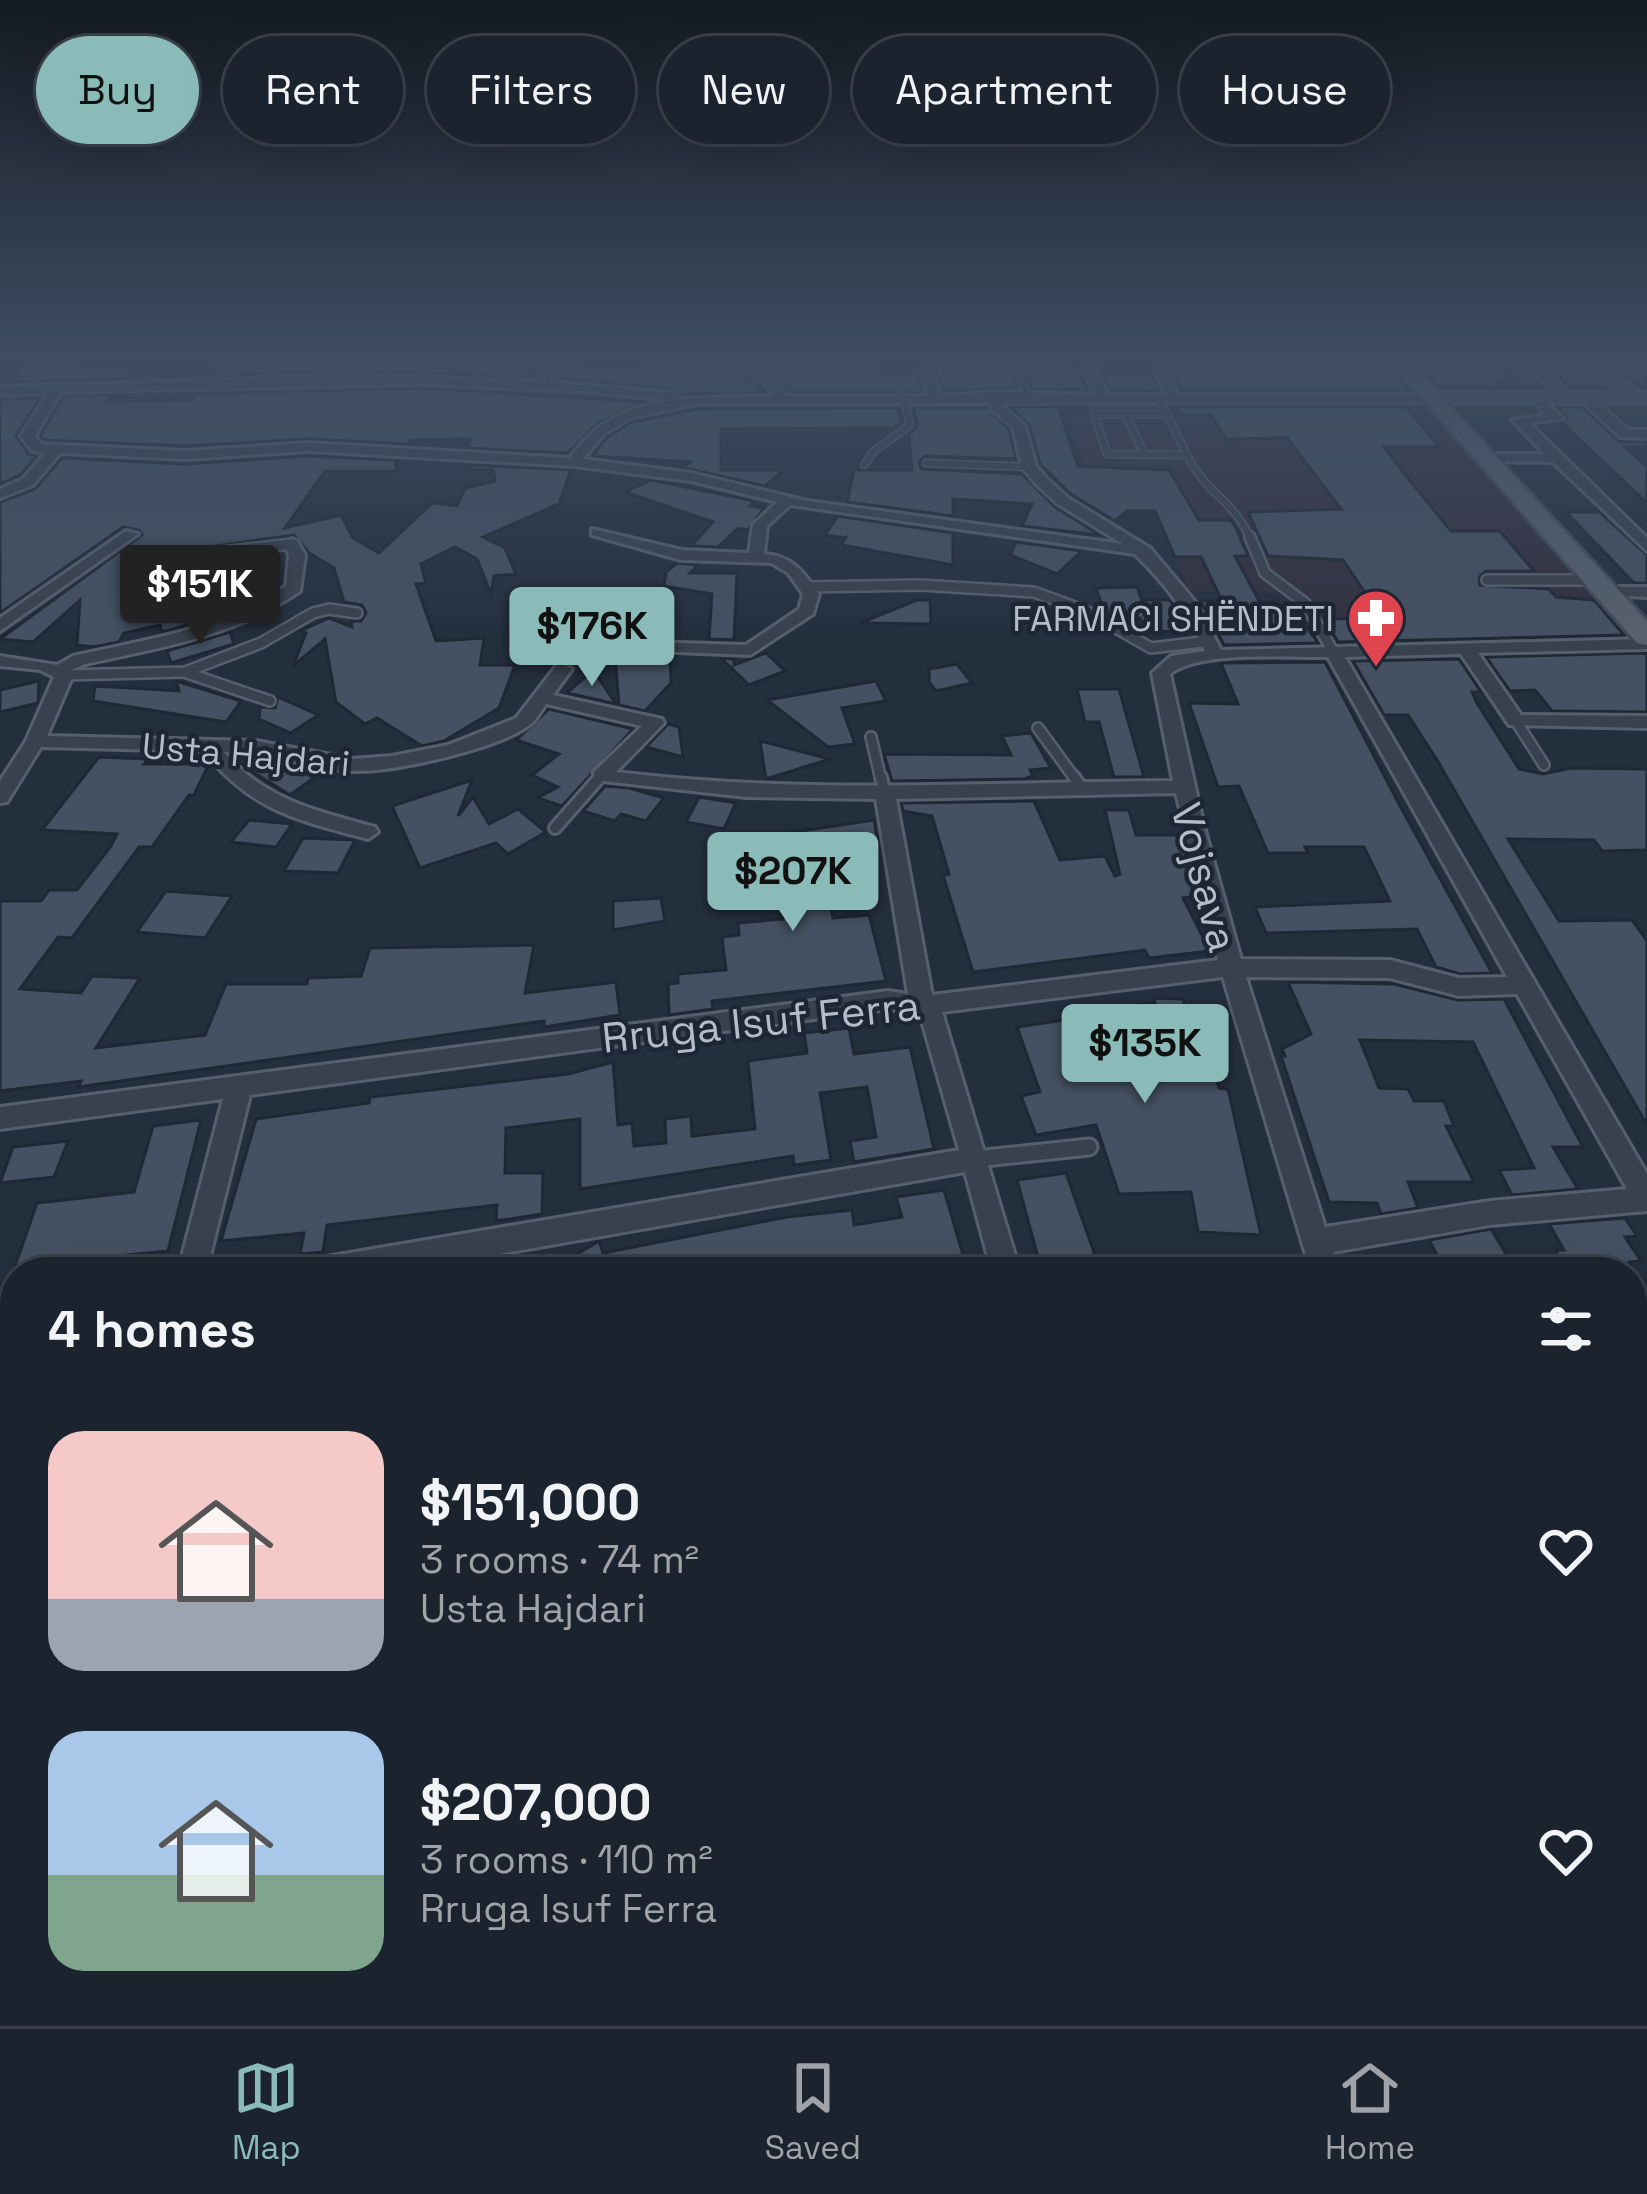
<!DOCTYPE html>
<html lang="en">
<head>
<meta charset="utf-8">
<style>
  body { margin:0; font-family:"Space Grotesk",sans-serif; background:#282f3a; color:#f1f3f6; height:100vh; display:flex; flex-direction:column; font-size:45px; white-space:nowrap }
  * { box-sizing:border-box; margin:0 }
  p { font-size:39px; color:#a0a4aa }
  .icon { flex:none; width:66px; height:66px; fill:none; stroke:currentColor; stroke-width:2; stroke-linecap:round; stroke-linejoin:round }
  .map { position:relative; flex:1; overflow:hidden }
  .panel { position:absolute; left:0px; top:1257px; width:1647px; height:771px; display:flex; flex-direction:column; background:#1b232e; border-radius:48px 48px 0 0; box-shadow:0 12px 48px #0002,0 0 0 3px #39404a }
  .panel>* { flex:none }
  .guide { position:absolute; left:36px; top:36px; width:1575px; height:108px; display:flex; gap:24px }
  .price { position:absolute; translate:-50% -102px; padding:0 27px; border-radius:12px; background:#8bbbb9; color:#111; font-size:39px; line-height:78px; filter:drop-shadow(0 3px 6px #0008) }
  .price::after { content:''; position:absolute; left:50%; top:72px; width:36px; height:27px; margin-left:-18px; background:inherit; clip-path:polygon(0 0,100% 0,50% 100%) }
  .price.on { background:#222; color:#fff }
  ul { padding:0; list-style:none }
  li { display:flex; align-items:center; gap:36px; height:300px; padding:0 48px }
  li span { display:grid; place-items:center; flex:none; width:336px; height:240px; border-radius:36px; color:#555 }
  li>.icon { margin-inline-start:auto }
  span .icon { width:144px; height:144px; fill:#fffc; stroke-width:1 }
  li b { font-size:51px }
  h2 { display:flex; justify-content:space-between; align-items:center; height:144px; padding:0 48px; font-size:51px }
  .chip { padding:0 42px; border-radius:54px; background:#1b232e; box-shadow:0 12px 48px #0002,0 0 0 3px #39404a; font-size:42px; line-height:108px }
  .chip.on { background:#8bbbb9; color:#111 }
  .dock { display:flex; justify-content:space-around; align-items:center; height:168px; border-top:3px solid #39404a; background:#1b232e; font-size:33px; color:#a0a4aa }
  .dock a { display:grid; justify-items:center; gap:6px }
  .dock .on { color:#8bbbb9 }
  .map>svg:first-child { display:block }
  .medical { fill:#32303f }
  .building { fill:#455162; stroke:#1f2835; stroke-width:3 }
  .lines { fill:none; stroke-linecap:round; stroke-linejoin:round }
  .lane-far3-casing { stroke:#565f6c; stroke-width:9 }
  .lane-far2-casing { stroke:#565f6c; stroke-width:14 }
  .lane-far1-casing { stroke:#565f6c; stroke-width:16 }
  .lane-casing { stroke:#565f6c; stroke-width:21 }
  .street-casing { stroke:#565f6c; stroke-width:6 }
  .secondary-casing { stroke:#565f6c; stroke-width:6 }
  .primary-casing { stroke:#414a57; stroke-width:6 }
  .path { stroke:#44595c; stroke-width:3; stroke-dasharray:4.5 4.5; stroke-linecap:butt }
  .lane-far3 { stroke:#38414e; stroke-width:6 }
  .lane-far2 { stroke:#38414e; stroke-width:9 }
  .lane-far1 { stroke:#38414e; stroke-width:10 }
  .lane { stroke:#38414e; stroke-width:15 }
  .street { fill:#38414e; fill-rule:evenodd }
  .secondary { fill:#465061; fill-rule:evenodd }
  .primary { fill:#56606e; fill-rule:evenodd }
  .labels { text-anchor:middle; stroke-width:9; stroke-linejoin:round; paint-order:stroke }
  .far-poi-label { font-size:36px; fill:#b4bcc9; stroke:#1d2633; text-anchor:end }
  .far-street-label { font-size:36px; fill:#b4bcc9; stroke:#1d2633 }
  .street-label { font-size:42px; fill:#b4bcc9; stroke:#1d2633 }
</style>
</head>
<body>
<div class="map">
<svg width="1647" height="2026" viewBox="0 0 1647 2026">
  <rect width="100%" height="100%" fill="#242f3e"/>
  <polygon class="medical" points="1060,400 1421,401 1630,639 1326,654 1292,593 1189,592 1142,481 1090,480"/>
  <g class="building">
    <polygon points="27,355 94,355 79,367 138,371 131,378 12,382"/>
    <polygon points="199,355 497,362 496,355 523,355 535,376 338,371 219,375"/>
    <polygon points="544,355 580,355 582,368 639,366 634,355 716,355 765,392 682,394 675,389 556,378"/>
    <polygon points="742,355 875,355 876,371 915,371 923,392 788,392 770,370"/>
    <polygon points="971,355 1070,355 1088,390 1033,389 1021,366 1013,372 1017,388 944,391 932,361"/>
    <polygon points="1510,355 1544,388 1526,388 1509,372 1493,388 1440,388 1410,356"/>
    <polygon points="1532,355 1571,355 1607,388 1572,388"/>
    <polygon points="1599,355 1622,355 1647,373 1647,388"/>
    <polygon points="1233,356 1380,356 1409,391 1181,391 1172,370 1180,360 1237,363"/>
    <polygon points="1101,372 1151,372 1159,390 1111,391"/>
    <polygon points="422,388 644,402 599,422 568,453 467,448 471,439 410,440 408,444 309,439 185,446 43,440 40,436 64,396 114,395 107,402 192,400 195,394"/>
    <polygon points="40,398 16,436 28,454 37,456 20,475 0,484 0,405 3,399"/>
    <polygon points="1011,407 1091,407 1060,412 1078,466 1169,470 1199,520 1231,520 1237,530 1248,556 1235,556 1263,608 1294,608 1318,643 1224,645 1200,601 1222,601 1201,557 1175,557 1155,511 1127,511 1115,521 1071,494 1040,464 1029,425"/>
    <polygon points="1171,407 1406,407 1440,447 1384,447 1411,482 1451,531 1500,531 1534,571 1486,571 1479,577 1480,585 1549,589 1556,597 1594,600 1624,635 1338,642 1324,619 1382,618 1343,560 1268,556 1248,512 1341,509 1287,438 1226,439 1211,415 1184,415"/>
    <polygon points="1558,407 1582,407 1620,442 1647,442 1647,447 1625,447 1647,467 1647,503 1562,423 1567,418"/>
    <polygon points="898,408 902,422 894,428 721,429 721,470 784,470 765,486 680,467 692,462 592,456 607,437 632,422 696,409"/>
    <polygon points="914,408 987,408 1009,430 1016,459 925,456 919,462 921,469 1022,474 1055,507 1100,535 1022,526 1032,504 953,499 953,516 847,502 854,470 912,470 909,435 917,426"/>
    <polygon points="309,456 395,460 397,471 325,471 285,528 341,515 353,538 379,553 432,503 457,506 465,488 495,481 493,469 468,470 473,465 571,470 559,504 483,537 505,548 516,574 494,576 491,594 477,559 455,547 421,564 426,583 416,584 436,641 484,638 480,665 515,665 499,708 444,741 422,746 377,718 365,724 336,702 325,639 293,666 306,633 300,631 329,618 352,627 351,621 361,621 366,613 362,605 344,602 334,568 309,553 294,535 208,547 205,555 212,562 247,558 255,599 243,605 217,594 224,613 209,619 162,632 160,625 124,633 119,642 94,647 77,645 80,600 33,642 0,639 142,535 139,530 123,527 0,613 0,502 35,489 62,458 185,464"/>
    <polygon points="651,480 749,500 754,502 750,506 764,508 748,530 738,528 718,547 691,546 713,522 625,492"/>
    <polygon points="1566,512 1599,512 1647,555 1647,583 1634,583"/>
    <polygon points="838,516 953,533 953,565 841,545 846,538 825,535"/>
    <polygon points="1016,542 1082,551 1057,574 1010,555"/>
    <polygon points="677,563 698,565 690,573 737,573 734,640 709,639 712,594 664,586 666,572"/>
    <polygon points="1137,587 1142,600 1170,600 1189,631 1145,632 1140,618 1117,618 1104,611 1096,588"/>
    <polygon points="661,593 667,638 643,639 641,650 670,656 671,683 645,711 619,705 611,606"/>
    <polygon points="917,600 930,600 931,624 860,623"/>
    <polygon points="230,632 234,644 171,663 167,651"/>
    <polygon points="766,653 785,671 749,685 721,658 734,659 734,665"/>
    <polygon points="1647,653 1647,712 1552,711 1535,690 1510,691 1486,657"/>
    <polygon points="1459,659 1481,692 1472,692 1477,703 1519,769 1543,774 1571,768 1647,769 1647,850 1602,851 1594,840 1508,839 1559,921 1632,920 1647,941 1647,1125 1437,760 1408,715 1384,715 1353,661"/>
    <polygon points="1325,662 1399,804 1492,973 1460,974 1436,967 1417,929 1266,933 1255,907 1390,901 1364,847 1305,847 1308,853 1268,853 1239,786 1218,787 1189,703 1238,704 1221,663"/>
    <polygon points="957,664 972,683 936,691 929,682 929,669"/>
    <polygon points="593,670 616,704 567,693"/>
    <polygon points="39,681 38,703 0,712 0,690"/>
    <polygon points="176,681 241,701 226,722 93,701 95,686 179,691"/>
    <polygon points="876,681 886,701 842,708 855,744 828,747 767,700"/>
    <polygon points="1077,689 1119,689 1144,777 1114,777 1099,722 1085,722"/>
    <polygon points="278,697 318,715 291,733 259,719 260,707 275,708"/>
    <polygon points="549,709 633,729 562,806 537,798 558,787 532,775 559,754 516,740"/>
    <polygon points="668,724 679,727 683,757 646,747"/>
    <polygon points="1031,733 1051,768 1030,770 1033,776 1024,779 892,781 884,754 1011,755 1002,736"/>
    <polygon points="760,741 830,759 766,779"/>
    <polygon points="99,757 148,759 144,764 209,764 194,795 189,795 152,847 139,847 72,938 58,937 20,989 81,993 92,976 140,978 96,1048 205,1035 226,984 307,984 308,978 361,976 370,948 534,945 525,993 616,982 620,1015 544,1027 544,1021 78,1087 81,1081 0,1091 0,901 41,901 49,890 77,890 111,846 117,834 42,830"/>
    <polygon points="278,764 303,769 318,775 290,795 248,769"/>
    <polygon points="472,780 458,816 473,797 489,824 518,809 546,832 508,854 496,843 420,868 392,806"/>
    <polygon points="605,786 629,788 664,798 646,821 621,814 615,821 583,811"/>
    <polygon points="699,797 736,803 724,829 686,822"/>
    <polygon points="1034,801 1060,860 1105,856 1115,876 1120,874 1105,810 1129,810 1136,835 1181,835 1197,896 1183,898 1210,951 1149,958 1145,950 973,972 943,875 949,874 932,816 903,811 901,803"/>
    <polygon points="249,820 292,824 276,847 231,842"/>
    <polygon points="874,820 879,848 807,857 816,904 830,903 833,918 869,915 886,981 712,1001 713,1009 669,1015 668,984 678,983 678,974 726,970 722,937 739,935 738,923 783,919 774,835"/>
    <polygon points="303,838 355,840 338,873 284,871"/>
    <polygon points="166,891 232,896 205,938 137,932"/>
    <polygon points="661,898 665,921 613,930 613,901"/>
    <polygon points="1288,982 1394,984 1458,1000 1504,999 1583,1147 1553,1147 1578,1189 1512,1195 1499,1170 1534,1168 1473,1042 1360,1040 1379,1088 1408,1089 1414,1101 1444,1101 1454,1126 1446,1126 1474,1182 1408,1182 1418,1208 1381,1214 1377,1203 1329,1202 1281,1056 1285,1056 1282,1049 1311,1034"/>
    <polygon points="1154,998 1183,999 1196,1058 1210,1058 1219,1088 1228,1089 1261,1235 1198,1232 1191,1192 1119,1194 1096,1125 1036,1135 1021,1096 1040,1092 1017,1027 1071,1019 1069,1013 1155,1003"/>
    <polygon points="849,1028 854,1054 910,1047 934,1149 854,1162 850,1141 876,1137 867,1087 820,1093 831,1160 794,1165 793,1156 580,1189 580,1119 506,1128 505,1173 543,1173 542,1214 496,1221 497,1205 327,1225 323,1252 300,1254 304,1233 221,1241 256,1119 369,1103 370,1097 568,1074 613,1062 618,1125 632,1123 634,1146 666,1143 665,1119 691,1116 692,1136 755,1129 748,1061 807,1053 804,1033"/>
    <polygon points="201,1120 168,1251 87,1259 58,1267 57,1272 13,1272 37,1203 134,1192 153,1126"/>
    <polygon points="68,1141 54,1177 0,1183 13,1147"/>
    <polygon points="1066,1173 1101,1272 1042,1272 1017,1180"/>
    <polygon points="944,1190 968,1272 863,1272 861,1260 767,1272 547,1272 599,1241 603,1253 787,1217 852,1210 854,1225 902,1217 896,1197"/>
    <polygon points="1625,1218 1637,1236 1625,1237 1641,1261 1629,1262 1635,1272 1568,1272 1555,1250 1564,1250 1549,1224"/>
    <polygon points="1491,1229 1517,1272 1446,1272 1429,1240"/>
  </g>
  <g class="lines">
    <g class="lane-far3-casing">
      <g id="lane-far3">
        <polyline points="1020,373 1027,396"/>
        <polyline points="1125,414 1094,414 1107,454 1187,455 1158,397"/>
        <polyline points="1144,454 1125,414 1167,414"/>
        <path d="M1187,455C1207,496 1233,498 1251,540"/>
        <polyline points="926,463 1029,467"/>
        <polyline points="864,465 874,451 910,425 903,396"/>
      </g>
    </g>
    <g class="lane-far2-casing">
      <g id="lane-far2">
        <polyline points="1250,537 1265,573 1305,603 1335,655"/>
        <polyline points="214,553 292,544"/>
        <polyline points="1487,580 1594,580"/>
        <polyline points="806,587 920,585 1034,592 1086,611 1151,648 1211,641"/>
        <polyline points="187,673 270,701"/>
        <polyline points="64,675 185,672 261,643 313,613 329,609 357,613"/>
        <polyline points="1516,721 1544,765"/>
        <polyline points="1038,728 1076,780"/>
        <polyline points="871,737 881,780"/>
        <polyline points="597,780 601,776"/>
      </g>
    </g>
    <g class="lane-far1-casing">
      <g id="lane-far1">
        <polyline points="881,777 885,795"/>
        <polyline points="1074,777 1081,787"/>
        <polyline points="555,828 600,777"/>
      </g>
    </g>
    <g class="lane-casing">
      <polyline id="lane" points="975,1159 1089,1147"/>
    </g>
    <g class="street-casing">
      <g id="street">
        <path d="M527,355H539L551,372V382L675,393L680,399L773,396C763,372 735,372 720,355C743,355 776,373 785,396H929L914,355H925L941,396L998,392L1095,395L1078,355H1088L1108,395H1166L1155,369L1167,355H1178L1167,369L1178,395H1434L1430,402L1003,403L1002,406L1025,426L1036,466L1047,479L1068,498L1150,548L1197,604L1221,650L1647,639V649L1478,653L1521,715L1647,716V728L1509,725L1461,654L1345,657L1647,1174V1211L1490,1225L1333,1252L1339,1272H1311L1223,977L942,1012L1020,1272H992L965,1172L397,1272H306L310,1262L320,1258L959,1150L922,1021L915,1013L888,1009L250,1095L206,1272H178L223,1099L0,1129V1107L888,991L908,994L876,799L746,797L594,780V772L642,726L546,704C541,711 535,722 528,726C496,749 395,772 355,771C311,770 269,753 224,752C265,800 317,811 375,827L378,832L368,839C298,820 251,811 204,751L41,747L7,802L0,803V781L26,741L54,677L40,670L0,666V656L57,665L73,656C147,639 222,630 286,586L289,555L284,544L292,539L297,541L305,555L300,591C235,636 160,648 85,664L70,671L73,675L47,736L256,741L353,759L392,756L448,745L516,718L557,665L563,664L572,669L553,695L662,719L664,723L616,772C802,795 987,782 1173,781L1152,673L1171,656L1205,651C1186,612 1166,584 1135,554L790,505L767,526L764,554C792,555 804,573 819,594L813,614L750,655L652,651L646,650V642L746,645L799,609L803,594L788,573L771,563L681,560L592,535V529L682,550L749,553L753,525L777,502L691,481L574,466L309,451L185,459L60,453L33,485L0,498V489L23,479L46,452L32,451L21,436L48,393L0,395V387L338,376L539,381V372ZM422,384L591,392L672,400C627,408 597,420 570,458L309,443L185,451L41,444L35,436L61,392ZM991,403L992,410L1013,427L1022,467L1037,485L1058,504L1123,544L807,501L691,473L583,459L604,434L630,418L696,404ZM1328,657L1507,977L1459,978L1390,960L1241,959L1204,827L1170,674C1200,650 1288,658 1328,657ZM1176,793L1218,960L932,995L896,799ZM1246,977L1390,978L1459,996L1517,994L1627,1189L1490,1201L1325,1227Z"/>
        <polygon points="1514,355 1525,355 1573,395 1573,401 1565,401"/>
        <polygon points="1639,355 1647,359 1647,369 1633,358"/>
        <polygon points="1536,394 1563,418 1529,423 1647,538 1647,551 1553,462 1477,461 1475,458 1482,454 1545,454 1512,420 1546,415 1530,398"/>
        <polygon points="1582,395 1590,395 1628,430 1647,430 1647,438 1620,437 1582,401"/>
        <polygon points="126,531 138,534 0,631 0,618"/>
        <polygon points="1606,587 1647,587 1647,597 1600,595 1598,592"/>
        <polygon points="15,1307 15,1335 0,1337 0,1309"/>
        <polygon points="1632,1593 1647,1594 1647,1630 1632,1629"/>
        <polygon points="15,1728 15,1767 0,1773 0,1734"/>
      </g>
    </g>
    <g class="secondary-casing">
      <polygon id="secondary" points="1575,355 1592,355 1640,393 1647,393 1647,403 1430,403 1421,398 1430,393 1619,393"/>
    </g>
    <g class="primary-casing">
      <polygon id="primary" points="1384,355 1403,355 1647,621 1647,645 1637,643"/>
    </g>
    <g class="path">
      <polyline points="1108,369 1145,369"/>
      <polyline points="702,463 713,441 708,418"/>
    </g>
    <use href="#lane-far3" class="lane-far3"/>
    <use href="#lane-far2" class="lane-far2"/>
    <use href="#lane-far1" class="lane-far1"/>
    <use href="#lane" class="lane"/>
    <use href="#street" class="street"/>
    <use href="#secondary" class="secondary"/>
    <use href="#primary" class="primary"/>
  </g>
  <linearGradient id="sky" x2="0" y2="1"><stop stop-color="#141a22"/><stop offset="0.56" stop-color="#3f4d63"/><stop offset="1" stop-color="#3f4d63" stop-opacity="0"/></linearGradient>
  <rect width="1647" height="638" fill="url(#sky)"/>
  <defs>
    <g id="pharmacy-pin" transform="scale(3)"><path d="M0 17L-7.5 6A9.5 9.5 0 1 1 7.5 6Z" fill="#e0444e" stroke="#1d2633"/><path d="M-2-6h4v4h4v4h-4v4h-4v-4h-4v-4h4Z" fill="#fff"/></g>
  </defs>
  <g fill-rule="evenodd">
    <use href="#pharmacy-pin" x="1376" y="618"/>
  </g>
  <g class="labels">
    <g class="far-poi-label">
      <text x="1334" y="631">FARMACI SHËNDETI</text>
    </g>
    <g class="far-street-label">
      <text transform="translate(246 754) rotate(5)" y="13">Usta Hajdari</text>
    </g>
    <g class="street-label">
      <text transform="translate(1205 877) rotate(75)" y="15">Vojsava</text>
      <text transform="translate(761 1021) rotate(-6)" y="15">Rruga Isuf Ferra</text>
    </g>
  </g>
</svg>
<b class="price on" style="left:200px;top:647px">$151K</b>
<b class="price" style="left:592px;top:689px">$176K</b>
<b class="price" style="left:793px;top:934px">$207K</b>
<b class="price" style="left:1145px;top:1106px">$135K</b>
<div class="guide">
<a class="chip on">Buy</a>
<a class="chip">Rent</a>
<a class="chip">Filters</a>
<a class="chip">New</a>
<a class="chip">Apartment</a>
<a class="chip">House</a>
</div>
<section class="panel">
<h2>4 homes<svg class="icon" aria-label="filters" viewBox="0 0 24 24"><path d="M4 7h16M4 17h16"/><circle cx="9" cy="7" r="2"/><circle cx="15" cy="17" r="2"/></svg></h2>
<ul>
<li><span style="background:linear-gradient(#f6c9c9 70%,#9aa5b1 0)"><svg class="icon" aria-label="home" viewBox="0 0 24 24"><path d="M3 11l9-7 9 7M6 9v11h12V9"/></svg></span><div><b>$151,000</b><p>3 rooms · 74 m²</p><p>Usta Hajdari</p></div><svg class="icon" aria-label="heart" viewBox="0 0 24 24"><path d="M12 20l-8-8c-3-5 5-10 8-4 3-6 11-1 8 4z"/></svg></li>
<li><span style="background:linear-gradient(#a9c7e8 60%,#7fa58c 0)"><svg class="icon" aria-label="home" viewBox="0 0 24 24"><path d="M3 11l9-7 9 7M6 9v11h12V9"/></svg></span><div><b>$207,000</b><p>3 rooms · 110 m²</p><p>Rruga Isuf Ferra</p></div><svg class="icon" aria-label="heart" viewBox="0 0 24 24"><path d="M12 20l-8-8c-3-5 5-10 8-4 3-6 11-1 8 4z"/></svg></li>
</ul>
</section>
</div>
<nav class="dock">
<a class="on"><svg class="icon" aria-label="map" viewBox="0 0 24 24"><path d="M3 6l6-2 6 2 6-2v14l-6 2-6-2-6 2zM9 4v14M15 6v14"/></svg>Map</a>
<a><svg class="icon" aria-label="saved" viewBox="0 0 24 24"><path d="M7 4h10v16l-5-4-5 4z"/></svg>Saved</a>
<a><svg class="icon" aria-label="home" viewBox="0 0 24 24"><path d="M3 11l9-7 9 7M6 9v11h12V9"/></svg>Home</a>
</nav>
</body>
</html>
